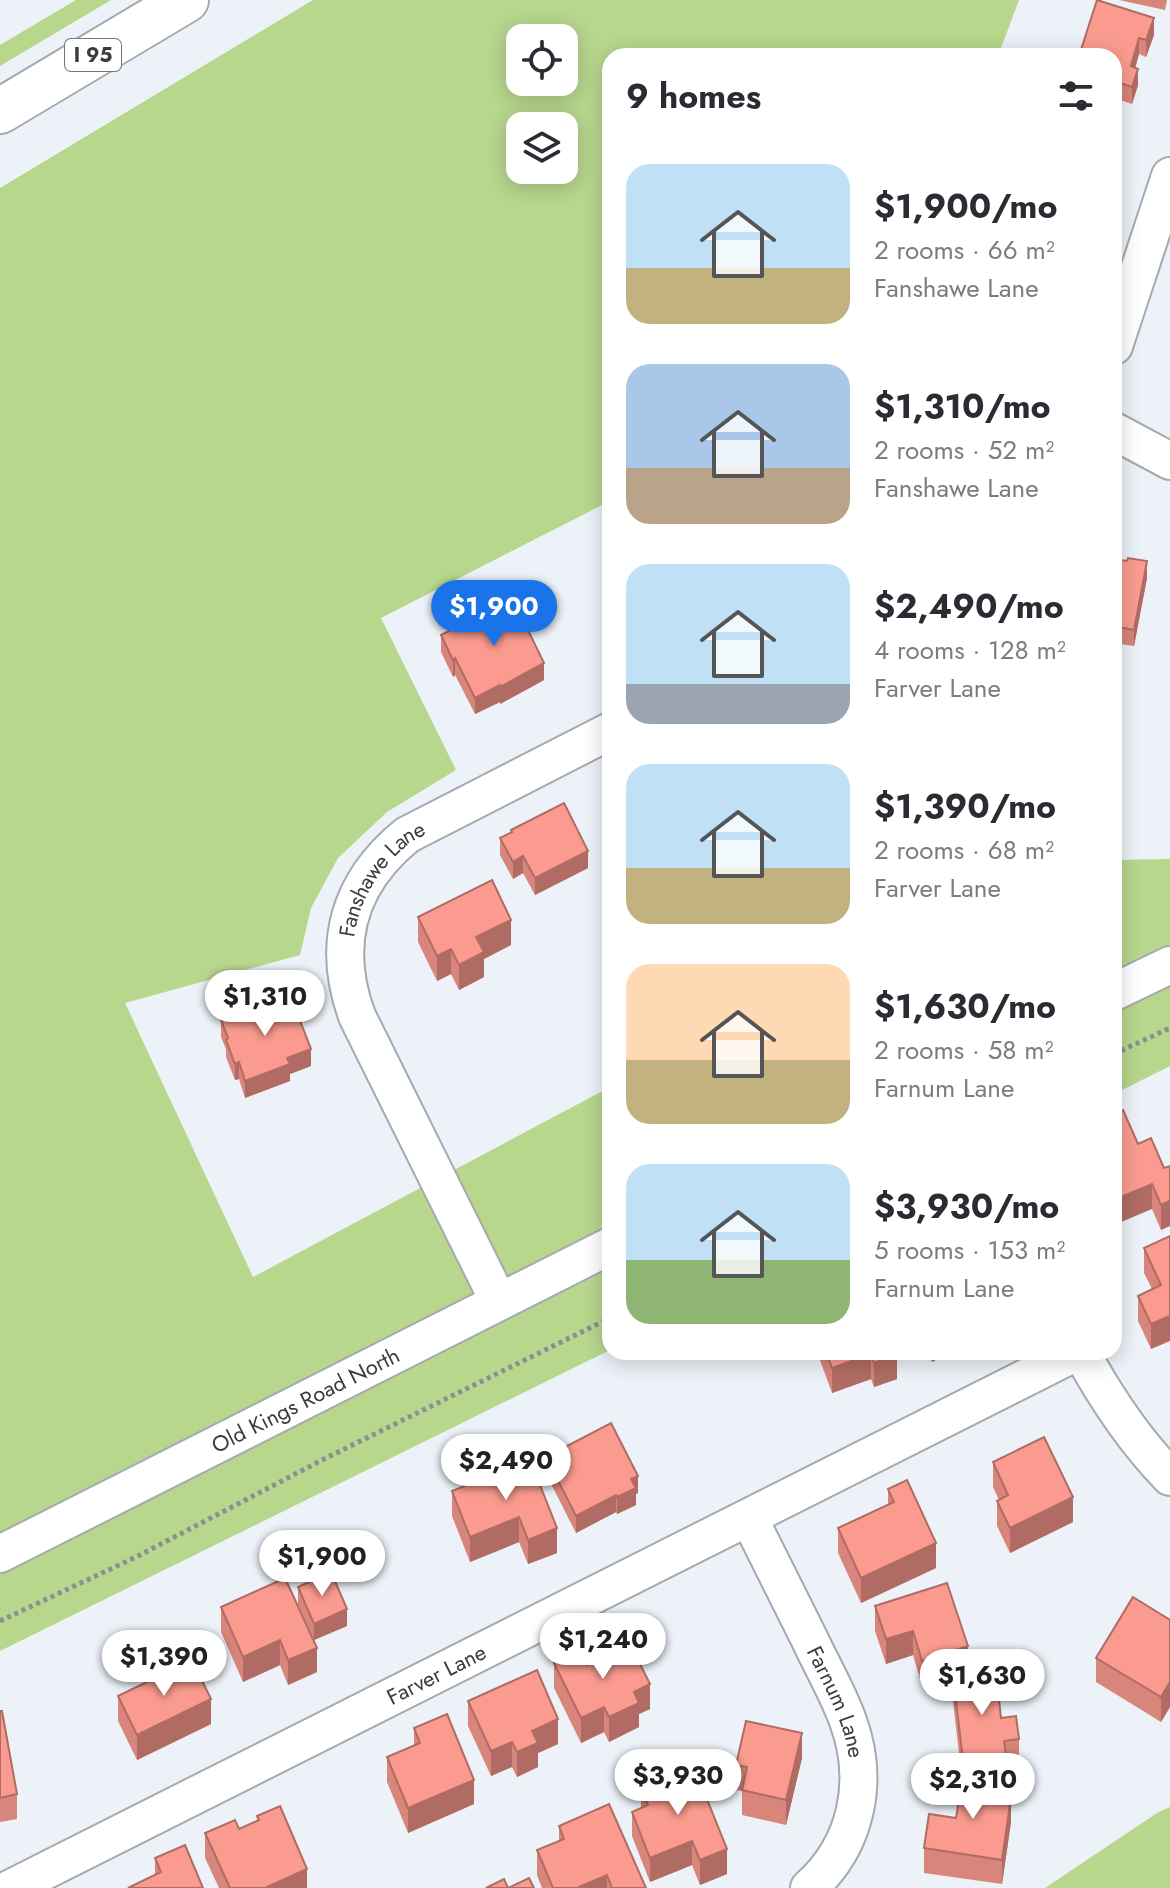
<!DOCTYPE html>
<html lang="en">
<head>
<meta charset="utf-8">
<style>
  body { margin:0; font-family:Jost,sans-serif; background:#f2f2f3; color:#2b2b33; height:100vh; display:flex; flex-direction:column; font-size:30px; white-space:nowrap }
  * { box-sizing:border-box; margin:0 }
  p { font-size:26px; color:#7c7c81 }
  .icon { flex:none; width:44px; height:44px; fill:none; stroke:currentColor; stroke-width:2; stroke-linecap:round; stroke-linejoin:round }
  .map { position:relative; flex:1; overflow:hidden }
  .details { position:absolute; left:602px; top:48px; width:520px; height:1312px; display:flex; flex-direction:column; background:#fff; border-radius:24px; box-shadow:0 4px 20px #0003 }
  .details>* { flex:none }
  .controls { position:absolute; left:506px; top:24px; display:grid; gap:16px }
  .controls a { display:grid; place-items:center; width:72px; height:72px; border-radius:16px; background:#fff; box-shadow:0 4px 20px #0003; font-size:40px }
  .price { position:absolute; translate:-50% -68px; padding:0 18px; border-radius:28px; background:#fff; color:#222; font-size:26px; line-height:52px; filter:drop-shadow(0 2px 4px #0008) }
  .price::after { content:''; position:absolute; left:50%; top:48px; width:24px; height:18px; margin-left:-12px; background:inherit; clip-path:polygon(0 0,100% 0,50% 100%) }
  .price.active { background:#1a73e8; color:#fff }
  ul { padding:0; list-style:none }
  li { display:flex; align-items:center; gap:24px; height:200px; padding:0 24px }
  li span { display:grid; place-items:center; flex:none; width:224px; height:160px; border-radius:24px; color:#555 }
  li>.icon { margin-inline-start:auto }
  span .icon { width:96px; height:96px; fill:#fffc; stroke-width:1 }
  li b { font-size:34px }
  h2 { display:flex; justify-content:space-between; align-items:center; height:96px; padding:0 24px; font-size:34px }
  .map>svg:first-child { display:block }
  .green { fill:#b7d78d; fill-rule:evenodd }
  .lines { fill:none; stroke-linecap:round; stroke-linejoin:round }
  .minor-casing { stroke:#a4aaaf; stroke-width:40 }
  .highway-casing { stroke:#a4aaaf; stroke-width:48 }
  .path { stroke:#8b8f93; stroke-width:5; stroke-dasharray:4 4; stroke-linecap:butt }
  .minor { stroke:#fff; stroke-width:36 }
  .highway { stroke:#fff; stroke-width:44 }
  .wall { fill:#d8857b }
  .shaded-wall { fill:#b06c64 }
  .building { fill:#fb9b8f; stroke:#b06c64; stroke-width:2 }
  .labels { text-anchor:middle; stroke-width:8; stroke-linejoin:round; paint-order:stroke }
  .shield { fill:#fff; stroke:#757678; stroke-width:2 }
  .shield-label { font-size:20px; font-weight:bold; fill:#3a3c3e }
  .street-label { font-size:22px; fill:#3a3c3e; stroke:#fff }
</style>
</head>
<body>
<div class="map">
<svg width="1170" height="1888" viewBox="0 0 1170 1888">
  <rect width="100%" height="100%" fill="#ecf2f8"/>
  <g class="green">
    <polygon points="76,0 111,0 0,66 0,45"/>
    <path d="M313,0H1019L998,56H610V501L381,618L456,770L387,812L338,858L311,908L300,955L125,1003L253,1277L610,1087V1231L0,1538V188ZM520,38H564V82H520ZM520,126H564V170H520Z"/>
    <polygon points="1170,859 1170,951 1114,979 1114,860"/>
    <polygon points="1170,982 1170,1066 1114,1094 1114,1009"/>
    <polygon points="610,1264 610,1350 0,1651 0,1572"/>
    <polygon points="1170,1807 1170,1888 1045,1888 1157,1813"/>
  </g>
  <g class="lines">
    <g class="minor-casing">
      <g id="minor">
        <polyline points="1114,346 1170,176"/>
        <polyline points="1114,431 1170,461"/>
        <polyline points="1114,992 1170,965"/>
        <path id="s1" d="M499,1302L357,1016C331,945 348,883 407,835L610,731"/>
        <path d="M1081,1352C1106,1398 1133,1439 1170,1477"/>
        <path id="s2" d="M749,1518C769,1558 789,1598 809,1638C822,1666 838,1693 848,1721C870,1781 857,1845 809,1888"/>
        <path id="s3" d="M0,1554L610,1246"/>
        <path id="s4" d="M11,1888L1077,1352"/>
      </g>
    </g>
    <g class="highway-casing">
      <polyline id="highway" points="0,111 186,0"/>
    </g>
    <g class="path">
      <polyline points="1114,1054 1170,1028"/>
      <polyline points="0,1621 136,1557 326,1458 610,1318"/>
    </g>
    <use href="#minor" class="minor"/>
    <use href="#highway" class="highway"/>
  </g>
  <g class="wall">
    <polygon points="1097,0 1154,35 1146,57 1139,54 1135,68 1138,85 1132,104 1114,98 1114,56"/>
    <polygon points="1119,0 1167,0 1165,10"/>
    <polygon points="1114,553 1121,560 1147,578 1134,646 1114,643"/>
    <polygon points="527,628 544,680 500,704 500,702 475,714 455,675 453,677 441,652 441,635"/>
    <polygon points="511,830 588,868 535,895 523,873 513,879 500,855 500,838 511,832"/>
    <polygon points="418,917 511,945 484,959 484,977 459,990 451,974 437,981 418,942"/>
    <polygon points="269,1009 311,1066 290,1074 290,1081 245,1098 239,1079 235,1080 226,1057 226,1049 221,1037 221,1020"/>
    <polygon points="1138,1144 1164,1168 1161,1230 1152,1209"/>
    <polygon points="1170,1236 1151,1349 1138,1321 1138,1296 1152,1289 1144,1273 1144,1248"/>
    <polygon points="817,1352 896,1352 897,1379 874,1387 871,1379 832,1393"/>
    <polygon points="927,1352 951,1352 932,1362"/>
    <polygon points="546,1457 638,1493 636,1494 636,1505 617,1514 616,1512 576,1533 546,1474"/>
    <polygon points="530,1460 557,1553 528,1564 519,1542 470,1562 452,1516 452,1491"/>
    <polygon points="993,1462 1073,1522 1010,1553 997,1526 997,1501 999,1500 993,1487"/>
    <polygon points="888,1489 936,1568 861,1603 838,1553 838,1528 888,1505"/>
    <polygon points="285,1578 317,1672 288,1685 280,1665 243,1682 221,1632 221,1607"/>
    <polygon points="947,1583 968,1671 922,1686 913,1655 886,1664 875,1631 875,1606"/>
    <polygon points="298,1587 347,1626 314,1640 298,1604"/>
    <polygon points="1170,1620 1170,1707 1161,1722 1096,1682 1096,1658"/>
    <polygon points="554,1663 587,1665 650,1709 639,1714 639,1727 609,1742 604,1732 581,1743 554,1688"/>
    <polygon points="953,1676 1001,1718 1019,1739 1019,1764 1006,1766 1006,1780 1001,1780 1002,1796 1011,1822 1002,1884 924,1873 924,1848 956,1818 962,1779 953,1701"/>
    <polygon points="118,1696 211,1724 137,1760 118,1721"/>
    <polygon points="468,1701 558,1744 538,1753 538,1767 517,1777 512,1767 491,1776 468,1726"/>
    <polygon points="0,1711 17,1794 17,1819 0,1822"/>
    <polygon points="414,1728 474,1804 408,1833 387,1782 387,1757 414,1746"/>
    <polygon points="802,1758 786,1825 742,1815 742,1791 736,1790 736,1765"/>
    <polygon points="641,1788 727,1874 700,1885 692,1865 650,1882 632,1836 632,1812 641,1808"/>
    <polygon points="257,1816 307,1888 219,1888 205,1858 205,1833 239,1829 257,1821"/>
    <polygon points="559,1826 646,1888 542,1888 537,1875 537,1850 559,1841"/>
    <polygon points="155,1858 203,1888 155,1875"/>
  </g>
  <g class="shaded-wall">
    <polygon points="1154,18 1154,35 1146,57 1146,40"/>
    <polygon points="1139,38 1139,54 1131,83 1131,66"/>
    <polygon points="1138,69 1138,85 1132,104 1132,87"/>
    <polygon points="1147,561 1147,578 1134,646 1134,630"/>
    <polygon points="455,658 455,675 453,677 453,660"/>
    <polygon points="544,663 544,680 500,704 500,687"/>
    <polygon points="500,685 500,702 475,714 475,698"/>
    <polygon points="588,851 588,868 535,895 535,878"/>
    <polygon points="523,856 523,873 513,879 513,862"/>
    <polygon points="511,920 511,945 484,959 484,977 459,990 459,965 476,937"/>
    <polygon points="451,949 451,974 437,981 437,956"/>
    <polygon points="311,1049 311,1066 290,1074 290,1081 245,1098 245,1081 287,1058"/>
    <polygon points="239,1062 239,1079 235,1080 235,1064"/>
    <polygon points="1152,1184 1152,1209 1114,1225 1114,1200"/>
    <polygon points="1170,1201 1170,1226 1161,1230 1161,1205"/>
    <polygon points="1170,1316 1170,1341 1151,1349 1151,1324"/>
    <polygon points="932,1352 951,1352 932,1362"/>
    <polygon points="871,1354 871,1379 832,1393 832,1368"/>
    <polygon points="897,1354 897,1379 874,1387 874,1363"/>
    <polygon points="638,1476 638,1493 636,1494 636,1505 617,1514 617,1497 631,1479"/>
    <polygon points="616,1495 616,1512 576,1533 576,1516"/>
    <polygon points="1073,1497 1073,1522 1010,1553 1010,1528"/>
    <polygon points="519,1517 519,1542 470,1562 470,1537"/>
    <polygon points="557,1528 557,1553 528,1564 528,1540"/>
    <polygon points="936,1543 936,1568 861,1603 861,1578"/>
    <polygon points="347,1609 347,1626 314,1640 314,1624"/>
    <polygon points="913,1631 913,1655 886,1664 886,1639"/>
    <polygon points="280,1640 280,1665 243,1682 243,1657"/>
    <polygon points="968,1646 968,1671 922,1686 922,1661"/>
    <polygon points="317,1648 317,1672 288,1685 288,1660"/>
    <polygon points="1170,1682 1170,1707 1161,1722 1161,1697"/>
    <polygon points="650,1684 650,1709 639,1714 639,1727 609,1742 609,1717 634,1692"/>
    <polygon points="211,1699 211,1724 137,1760 137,1735"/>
    <polygon points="604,1707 604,1732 581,1743 581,1718"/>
    <polygon points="558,1719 558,1744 538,1753 538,1767 517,1777 517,1752 532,1731"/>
    <polygon points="802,1733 802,1758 786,1825 786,1800"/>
    <polygon points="512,1742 512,1767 491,1776 491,1751"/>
    <polygon points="474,1780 474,1804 408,1833 408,1808"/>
    <polygon points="1011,1797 1011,1822 1002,1884 1002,1860"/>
    <polygon points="692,1841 692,1865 650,1882 650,1858"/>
    <polygon points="727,1849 727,1874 700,1885 700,1860"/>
    <polygon points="307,1869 307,1888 265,1888"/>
    <polygon points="607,1875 607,1888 579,1888 579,1887"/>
  </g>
  <g class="building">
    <polygon points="1097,0 1154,18 1146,40 1139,38 1131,66 1138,69 1132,87 1114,81 1114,56 1079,56"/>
    <polygon points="1114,553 1121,555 1120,560 1127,561 1128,558 1147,561 1134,630 1114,626"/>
    <polygon points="514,598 527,622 525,624 544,663 500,687 500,685 475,698 455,658 453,660 441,635"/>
    <polygon points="564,803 588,851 535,878 523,856 513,862 500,838 512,832 511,830"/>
    <polygon points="492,880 511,920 476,937 484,952 459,965 451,949 437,956 418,917"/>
    <polygon points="292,1000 311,1049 287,1058 290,1064 245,1081 239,1062 235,1064 226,1040 228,1038 221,1020 267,1003 269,1009"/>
    <polygon points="1123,1110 1138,1144 1151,1138 1164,1168 1170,1166 1170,1201 1161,1205 1152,1184 1114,1200 1114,1114"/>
    <polygon points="1170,1236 1170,1316 1151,1324 1138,1296 1161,1285 1144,1248"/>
    <polygon points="826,1352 896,1352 897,1354 874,1363 871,1354 832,1368"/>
    <polygon points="611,1423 638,1476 631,1479 636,1488 617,1497 616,1495 576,1516 546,1457"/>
    <polygon points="1044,1437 1073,1497 1010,1528 997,1501 1008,1495 993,1462"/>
    <polygon points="530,1460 557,1528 528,1540 519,1517 470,1537 452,1491"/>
    <polygon points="907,1480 936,1543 861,1578 838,1528 894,1502 888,1489"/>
    <polygon points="331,1572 347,1609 314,1624 298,1587"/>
    <polygon points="285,1578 317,1648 288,1660 280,1640 243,1657 221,1607"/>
    <polygon points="947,1583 968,1646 922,1661 913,1631 886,1639 875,1606"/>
    <polygon points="1133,1597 1170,1620 1170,1682 1161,1697 1096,1658"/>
    <polygon points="630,1644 650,1684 634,1692 639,1703 609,1717 604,1707 581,1718 554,1663 579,1650 587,1665"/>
    <polygon points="192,1660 211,1699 137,1735 118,1696"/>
    <polygon points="537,1670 558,1719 532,1731 538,1743 517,1752 512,1742 491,1751 468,1701"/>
    <polygon points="996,1671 1001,1718 1016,1716 1019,1739 1004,1741 1006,1755 963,1760 953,1676"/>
    <polygon points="0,1711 2,1711 17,1794 0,1798"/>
    <polygon points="447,1714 474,1780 408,1808 387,1757 420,1743 414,1728"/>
    <polygon points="746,1721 802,1733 786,1800 742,1790 747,1767 736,1765"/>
    <polygon points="694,1767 727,1849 700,1860 692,1841 650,1858 632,1812 648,1805 641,1788"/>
    <polygon points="963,1775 1002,1780 1000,1795 1011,1797 1002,1860 924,1848 929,1814 956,1818"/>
    <polygon points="609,1804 646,1888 612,1888 607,1875 579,1887 579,1888 553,1888 537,1850 564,1839 559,1826"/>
    <polygon points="280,1806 307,1869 265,1888 230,1888 205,1833 235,1820 239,1829 259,1820 257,1816"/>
    <polygon points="185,1845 203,1888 128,1888 161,1872 155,1858"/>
    <polygon points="529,1878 534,1888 486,1888 504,1879 508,1888"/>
  </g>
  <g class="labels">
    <rect class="shield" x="65" y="39" width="56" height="32" rx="6"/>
    <g class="shield-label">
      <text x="93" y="62">I 95</text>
    </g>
    <g class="street-label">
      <text dy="8" stroke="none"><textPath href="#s1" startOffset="470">Fanshawe Lane</textPath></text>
      <text dy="8" stroke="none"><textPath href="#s3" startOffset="342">Old Kings Road North</textPath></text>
      <text dy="8" stroke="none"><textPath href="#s4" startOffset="476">Farver Lane</textPath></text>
      <text dy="8" stroke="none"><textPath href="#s2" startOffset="204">Farnum Lane</textPath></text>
    </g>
  </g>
</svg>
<div class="controls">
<a><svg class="icon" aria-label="locate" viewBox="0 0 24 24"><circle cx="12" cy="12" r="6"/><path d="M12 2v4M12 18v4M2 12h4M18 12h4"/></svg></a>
<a><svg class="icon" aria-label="layers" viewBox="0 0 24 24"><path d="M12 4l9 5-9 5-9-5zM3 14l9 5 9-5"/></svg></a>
</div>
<b class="price active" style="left:494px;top:648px">$1,900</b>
<b class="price" style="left:265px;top:1038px">$1,310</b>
<b class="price" style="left:506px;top:1502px">$2,490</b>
<b class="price" style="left:322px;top:1598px">$1,900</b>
<b class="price" style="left:603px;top:1681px">$1,240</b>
<b class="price" style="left:164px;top:1698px">$1,390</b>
<b class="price" style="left:982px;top:1717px">$1,630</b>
<b class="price" style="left:678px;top:1817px">$3,930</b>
<b class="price" style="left:973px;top:1821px">$2,310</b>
<section class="details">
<h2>9 homes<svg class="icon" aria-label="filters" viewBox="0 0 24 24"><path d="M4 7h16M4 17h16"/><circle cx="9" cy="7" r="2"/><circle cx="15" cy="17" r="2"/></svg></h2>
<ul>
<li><span style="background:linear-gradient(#bfe0f5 65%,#c2b280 0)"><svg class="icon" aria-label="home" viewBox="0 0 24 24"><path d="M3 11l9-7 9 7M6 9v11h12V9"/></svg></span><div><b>$1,900/mo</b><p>2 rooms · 66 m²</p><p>Fanshawe Lane</p></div></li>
<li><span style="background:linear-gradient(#a9c7e8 65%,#b9a48a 0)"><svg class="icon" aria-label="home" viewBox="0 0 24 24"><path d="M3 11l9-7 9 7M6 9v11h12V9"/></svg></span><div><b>$1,310/mo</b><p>2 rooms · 52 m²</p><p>Fanshawe Lane</p></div></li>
<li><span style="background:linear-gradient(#bfe0f5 75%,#9aa5b1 0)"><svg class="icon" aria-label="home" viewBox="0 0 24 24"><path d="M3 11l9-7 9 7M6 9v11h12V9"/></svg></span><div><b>$2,490/mo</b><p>4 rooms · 128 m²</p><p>Farver Lane</p></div></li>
<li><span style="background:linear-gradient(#bfe0f5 65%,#c2b280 0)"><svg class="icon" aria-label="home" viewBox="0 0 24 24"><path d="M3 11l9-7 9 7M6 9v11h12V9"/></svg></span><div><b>$1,390/mo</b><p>2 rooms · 68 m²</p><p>Farver Lane</p></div></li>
<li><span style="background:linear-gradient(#ffd9b3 60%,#c2b280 0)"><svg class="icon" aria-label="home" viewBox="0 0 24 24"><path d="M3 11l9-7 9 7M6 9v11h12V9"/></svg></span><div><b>$1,630/mo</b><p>2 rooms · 58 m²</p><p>Farnum Lane</p></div></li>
<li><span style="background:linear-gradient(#bfe0f5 60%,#8fb573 0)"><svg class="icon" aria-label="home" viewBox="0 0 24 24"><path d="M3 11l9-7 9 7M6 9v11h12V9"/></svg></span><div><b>$3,930/mo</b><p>5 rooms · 153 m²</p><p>Farnum Lane</p></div></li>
</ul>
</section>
</div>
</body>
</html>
